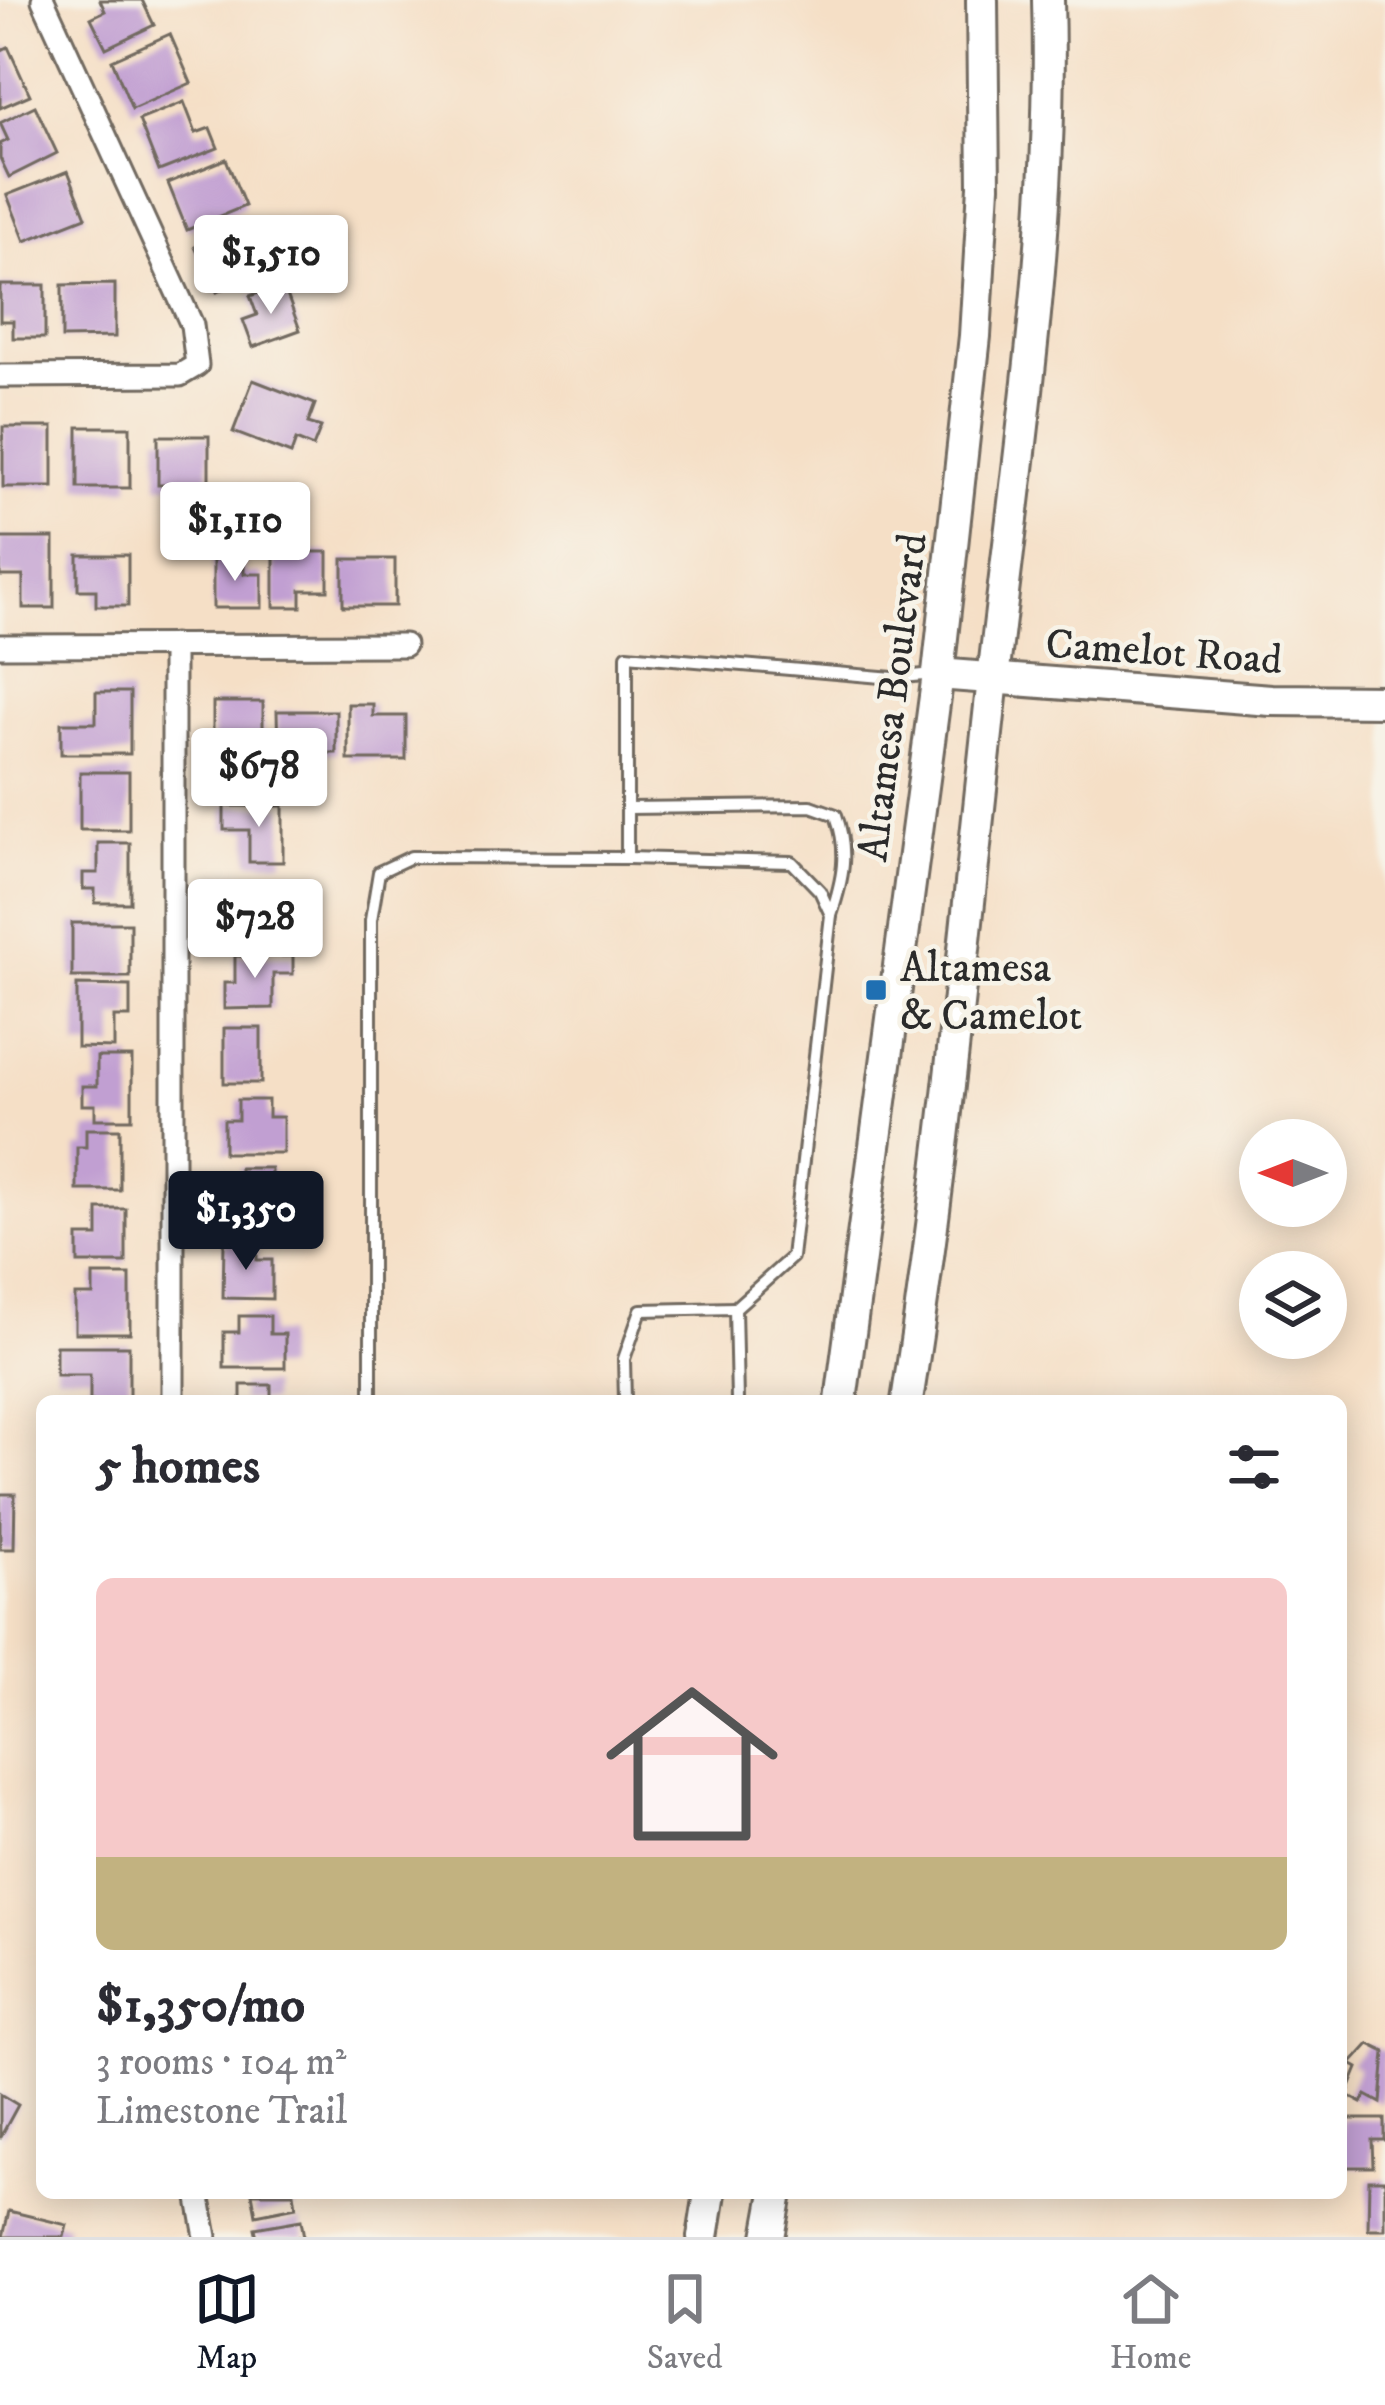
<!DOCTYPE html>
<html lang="en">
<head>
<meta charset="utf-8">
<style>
  body { margin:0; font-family:"IM FELL DW Pica",serif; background:#f2f2f3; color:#2b2b33; height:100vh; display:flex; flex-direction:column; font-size:45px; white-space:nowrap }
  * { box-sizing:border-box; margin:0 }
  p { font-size:39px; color:#7c7c81 }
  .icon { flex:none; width:66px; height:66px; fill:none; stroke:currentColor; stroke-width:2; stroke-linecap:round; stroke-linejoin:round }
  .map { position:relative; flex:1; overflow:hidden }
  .details { position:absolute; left:36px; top:1395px; width:1311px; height:804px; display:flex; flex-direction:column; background:#fff; border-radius:18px; box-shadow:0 6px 30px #0003 }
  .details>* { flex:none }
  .needle { width:78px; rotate:270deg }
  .controls { position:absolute; left:1239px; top:1119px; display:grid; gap:24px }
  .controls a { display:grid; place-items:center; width:108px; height:108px; border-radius:50%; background:#fff; box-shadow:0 6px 30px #0003; font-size:60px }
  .price { position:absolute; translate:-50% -102px; padding:0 27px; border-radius:12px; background:#fff; color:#222; font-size:39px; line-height:78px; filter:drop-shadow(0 3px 6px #0008) }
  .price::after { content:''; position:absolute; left:50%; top:72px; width:36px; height:27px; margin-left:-18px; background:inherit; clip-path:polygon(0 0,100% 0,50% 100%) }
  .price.active { background:#111827; color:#fff }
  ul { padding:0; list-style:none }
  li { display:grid; align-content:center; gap:24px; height:636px; padding:0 60px }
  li+li { border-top:3px solid #e1e1e2 }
  li span { display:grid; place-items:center; height:372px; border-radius:18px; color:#555 }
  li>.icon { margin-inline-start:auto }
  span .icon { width:216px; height:216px; fill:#fffc; stroke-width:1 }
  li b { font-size:51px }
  h2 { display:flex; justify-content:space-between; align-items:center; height:144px; padding:0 60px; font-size:51px }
  .dock { display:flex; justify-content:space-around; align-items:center; height:168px; border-top:3px solid #e1e1e2; background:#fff; font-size:33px; color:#7c7c81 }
  .dock a { display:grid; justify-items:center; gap:6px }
  .dock .active { color:#111827 }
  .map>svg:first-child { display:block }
  .building { fill:#c19fd2 }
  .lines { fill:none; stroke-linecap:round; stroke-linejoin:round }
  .lane-casing { stroke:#726a61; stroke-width:16 }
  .street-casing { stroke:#726a61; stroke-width:27 }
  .secondary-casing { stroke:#726a61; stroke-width:36 }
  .lane { stroke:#fff; stroke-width:10 }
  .street { stroke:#fff; stroke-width:21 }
  .secondary { stroke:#fff; stroke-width:30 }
  .poi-dot { fill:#1f6fb2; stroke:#f7f3e8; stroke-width:4.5 }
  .labels { text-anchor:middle; stroke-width:9; stroke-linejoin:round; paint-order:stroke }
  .street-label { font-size:42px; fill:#2b2b2b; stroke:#f7f3e8 }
  .poi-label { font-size:42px; fill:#2b2b2b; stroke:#f7f3e8; text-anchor:start }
</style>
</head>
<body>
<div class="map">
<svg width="1385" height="2237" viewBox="0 0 1385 2237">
  <rect width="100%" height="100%" fill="#f7f3e8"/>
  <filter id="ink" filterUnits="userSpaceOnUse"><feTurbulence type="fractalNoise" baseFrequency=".00833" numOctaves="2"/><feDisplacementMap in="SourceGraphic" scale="24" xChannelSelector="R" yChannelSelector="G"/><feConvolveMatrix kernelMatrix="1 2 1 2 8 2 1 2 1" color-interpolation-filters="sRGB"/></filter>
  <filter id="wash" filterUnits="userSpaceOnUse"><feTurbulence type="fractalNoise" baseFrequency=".004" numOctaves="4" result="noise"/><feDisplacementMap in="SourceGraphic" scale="48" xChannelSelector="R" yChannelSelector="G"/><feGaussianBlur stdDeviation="2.7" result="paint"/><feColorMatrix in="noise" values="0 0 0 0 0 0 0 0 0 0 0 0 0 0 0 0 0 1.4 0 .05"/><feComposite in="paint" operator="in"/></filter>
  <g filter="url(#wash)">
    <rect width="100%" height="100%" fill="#f5dfc6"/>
    <g id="blocks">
      <g class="building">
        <polygon points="100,0 142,0 154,25 106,48 91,18 105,11"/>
        <polygon points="170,34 191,83 132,109 112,60"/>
        <polygon points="8,47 30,95 0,108 0,51"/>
        <polygon points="184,102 196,133 210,128 218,148 159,171 139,120"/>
        <polygon points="35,106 57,153 9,177 0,158 0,144 8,140 0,123"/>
        <polygon points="226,159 245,206 187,230 168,183"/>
        <polygon points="68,171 86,217 25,241 7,195"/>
        <polygon points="239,225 261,270 217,292 195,247"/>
        <polygon points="115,284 115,337 62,338 62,285"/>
        <polygon points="283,284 300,330 253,347 243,320 257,315 250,296"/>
        <polygon points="0,285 45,285 45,338 13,338 13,321 0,321"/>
        <polygon points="253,380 315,404 308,423 321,427 313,447 296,440 291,454 233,432"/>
        <rect x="3" y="427" width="50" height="60"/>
        <rect x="78" y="427" width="52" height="61"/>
        <rect x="158" y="436" width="51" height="49"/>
        <polygon points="0,538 54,538 54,608 23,608 23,576 0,576"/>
        <polygon points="274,552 328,552 328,590 301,590 301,607 274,607"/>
        <polygon points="78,555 128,555 128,606 96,606 96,590 78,590"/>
        <polygon points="213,556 244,556 244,574 262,574 262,608 213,608"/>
        <rect x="343" y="559" width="52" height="47"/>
        <polygon points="96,692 130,692 130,754 61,754 61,723 96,723"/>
        <polygon points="213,702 263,702 263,736 247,736 247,754 213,754"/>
        <polygon points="348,704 373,704 373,716 406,716 406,760 348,760"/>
        <polygon points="277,711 336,711 336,753 278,753"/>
        <rect x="80" y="772" width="49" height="58"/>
        <polygon points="224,806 283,806 283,862 249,862 249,830 224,830"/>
        <polygon points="98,843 130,843 130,903 95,903 95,889 83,889 83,873 98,873"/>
        <polygon points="226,885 270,885 271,940 227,941"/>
        <rect x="72" y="923" width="58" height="54"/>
        <polygon points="235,956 293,956 293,974 273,974 273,1008 224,1009 224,983 235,983"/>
        <polygon points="77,985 130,986 130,1017 114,1017 114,1048 77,1047"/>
        <rect x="224" y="1028" width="37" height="55"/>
        <polygon points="97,1057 132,1057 132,1119 95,1119 95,1105 82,1105 82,1086 97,1086"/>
        <polygon points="238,1100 268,1100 268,1117 283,1117 283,1153 224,1153 224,1120 238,1120"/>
        <polygon points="86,1129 120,1129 120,1190 77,1190 77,1147 86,1147"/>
        <polygon points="240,1168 271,1168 271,1226 224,1226 224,1201 240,1201"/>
        <polygon points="98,1209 126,1209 126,1263 78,1263 78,1236 98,1236"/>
        <polygon points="224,1243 257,1243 257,1260 272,1260 272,1299 223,1298"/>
        <polygon points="93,1275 130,1275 130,1333 75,1333 75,1295 93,1295"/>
        <polygon points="239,1316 270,1316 270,1334 285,1334 285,1368 224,1368 224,1332 239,1332"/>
        <polygon points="56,1346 129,1346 129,1401 90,1401 90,1375 56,1375"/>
        <rect x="241" y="1385" width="30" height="16"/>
        <polygon points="0,1494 15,1494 14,1549 0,1549"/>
        <polygon points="1369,2044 1385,2052 1381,2103 1366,2095 1362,2103 1347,2095 1358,2068 1351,2064"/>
        <polygon points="0,2094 18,2105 0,2138"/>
        <polygon points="1341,2119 1384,2119 1384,2140 1372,2140 1373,2167 1341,2167"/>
        <polygon points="1369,2180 1385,2180 1385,2229 1368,2229"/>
        <polygon points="252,2193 294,2193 296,2207 256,2215"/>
        <polygon points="9,2211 67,2225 64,2237 3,2237"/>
        <polygon points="301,2220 304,2237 257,2237 255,2228"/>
      </g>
    </g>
  </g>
  <g filter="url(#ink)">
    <use href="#blocks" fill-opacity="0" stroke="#726a61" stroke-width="3"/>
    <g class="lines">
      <g class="lane-casing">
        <g id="lane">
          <path d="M627,808L811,806L836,815C849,852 843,879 831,915L820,891L792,862L627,858"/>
          <polyline points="735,1308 792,1257 831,915"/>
          <polyline points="371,1401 371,920 379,872 411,857 627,858 627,655 893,678 934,674"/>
          <polyline points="625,1401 624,1359 641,1310 735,1308 737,1401"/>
        </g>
      </g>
      <g class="street-casing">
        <g id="street">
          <polyline points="0,376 180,375 197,365 192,325 43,0"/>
          <polyline points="0,646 404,645"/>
          <polyline points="173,1401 173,645"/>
          <polyline points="198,2193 206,2237"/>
        </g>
      </g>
      <g class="secondary-casing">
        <g id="secondary">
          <polyline points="938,674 1271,700 1385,701"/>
          <polyline points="841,1401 938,674 975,336 984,186 982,0"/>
          <path d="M907,1401C945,1161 966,920 993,679C1018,455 1055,226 1048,0"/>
          <polyline points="703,2237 710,2193"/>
          <polyline points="769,2237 777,2193"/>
        </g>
      </g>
      <use href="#lane" class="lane"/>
      <use href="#street" class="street"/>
      <use href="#secondary" class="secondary"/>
    </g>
  </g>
  <rect class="poi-dot" x="864" y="978" width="24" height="24" rx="6"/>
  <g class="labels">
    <g class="street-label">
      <text transform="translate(1164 650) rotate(4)" y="15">Camelot Road</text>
      <text transform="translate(891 697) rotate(-83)" y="15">Altamesa Boulevard</text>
    </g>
    <g class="poi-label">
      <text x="900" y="981">Altamesa<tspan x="900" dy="48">&amp; Camelot</tspan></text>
    </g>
  </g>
</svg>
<div class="controls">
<a><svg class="needle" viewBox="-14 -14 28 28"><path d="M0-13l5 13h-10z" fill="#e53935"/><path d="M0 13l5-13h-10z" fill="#7c7c81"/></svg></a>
<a><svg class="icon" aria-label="layers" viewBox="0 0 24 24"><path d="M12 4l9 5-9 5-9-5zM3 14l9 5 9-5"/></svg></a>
</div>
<b class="price" style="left:271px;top:317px">$1,510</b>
<b class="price" style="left:235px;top:584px">$1,110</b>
<b class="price" style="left:259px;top:830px">$678</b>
<b class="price" style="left:255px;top:981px">$728</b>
<b class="price active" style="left:246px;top:1273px">$1,350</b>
<section class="details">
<h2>5 homes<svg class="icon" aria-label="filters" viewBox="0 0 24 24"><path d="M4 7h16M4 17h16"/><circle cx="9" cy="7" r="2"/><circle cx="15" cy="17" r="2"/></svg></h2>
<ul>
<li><span style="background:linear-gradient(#f6c9c9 75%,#c2b280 0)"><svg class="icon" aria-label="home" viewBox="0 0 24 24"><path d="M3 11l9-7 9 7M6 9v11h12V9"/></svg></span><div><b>$1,350/mo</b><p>3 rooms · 104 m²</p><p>Limestone Trail</p></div></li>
</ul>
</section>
</div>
<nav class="dock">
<a class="active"><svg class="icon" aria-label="map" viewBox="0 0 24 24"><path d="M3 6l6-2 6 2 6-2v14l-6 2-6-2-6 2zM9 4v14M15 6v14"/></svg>Map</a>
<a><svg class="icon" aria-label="saved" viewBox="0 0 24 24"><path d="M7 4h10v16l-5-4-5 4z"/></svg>Saved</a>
<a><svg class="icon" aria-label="home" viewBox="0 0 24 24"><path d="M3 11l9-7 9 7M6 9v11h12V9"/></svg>Home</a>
</nav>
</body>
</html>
